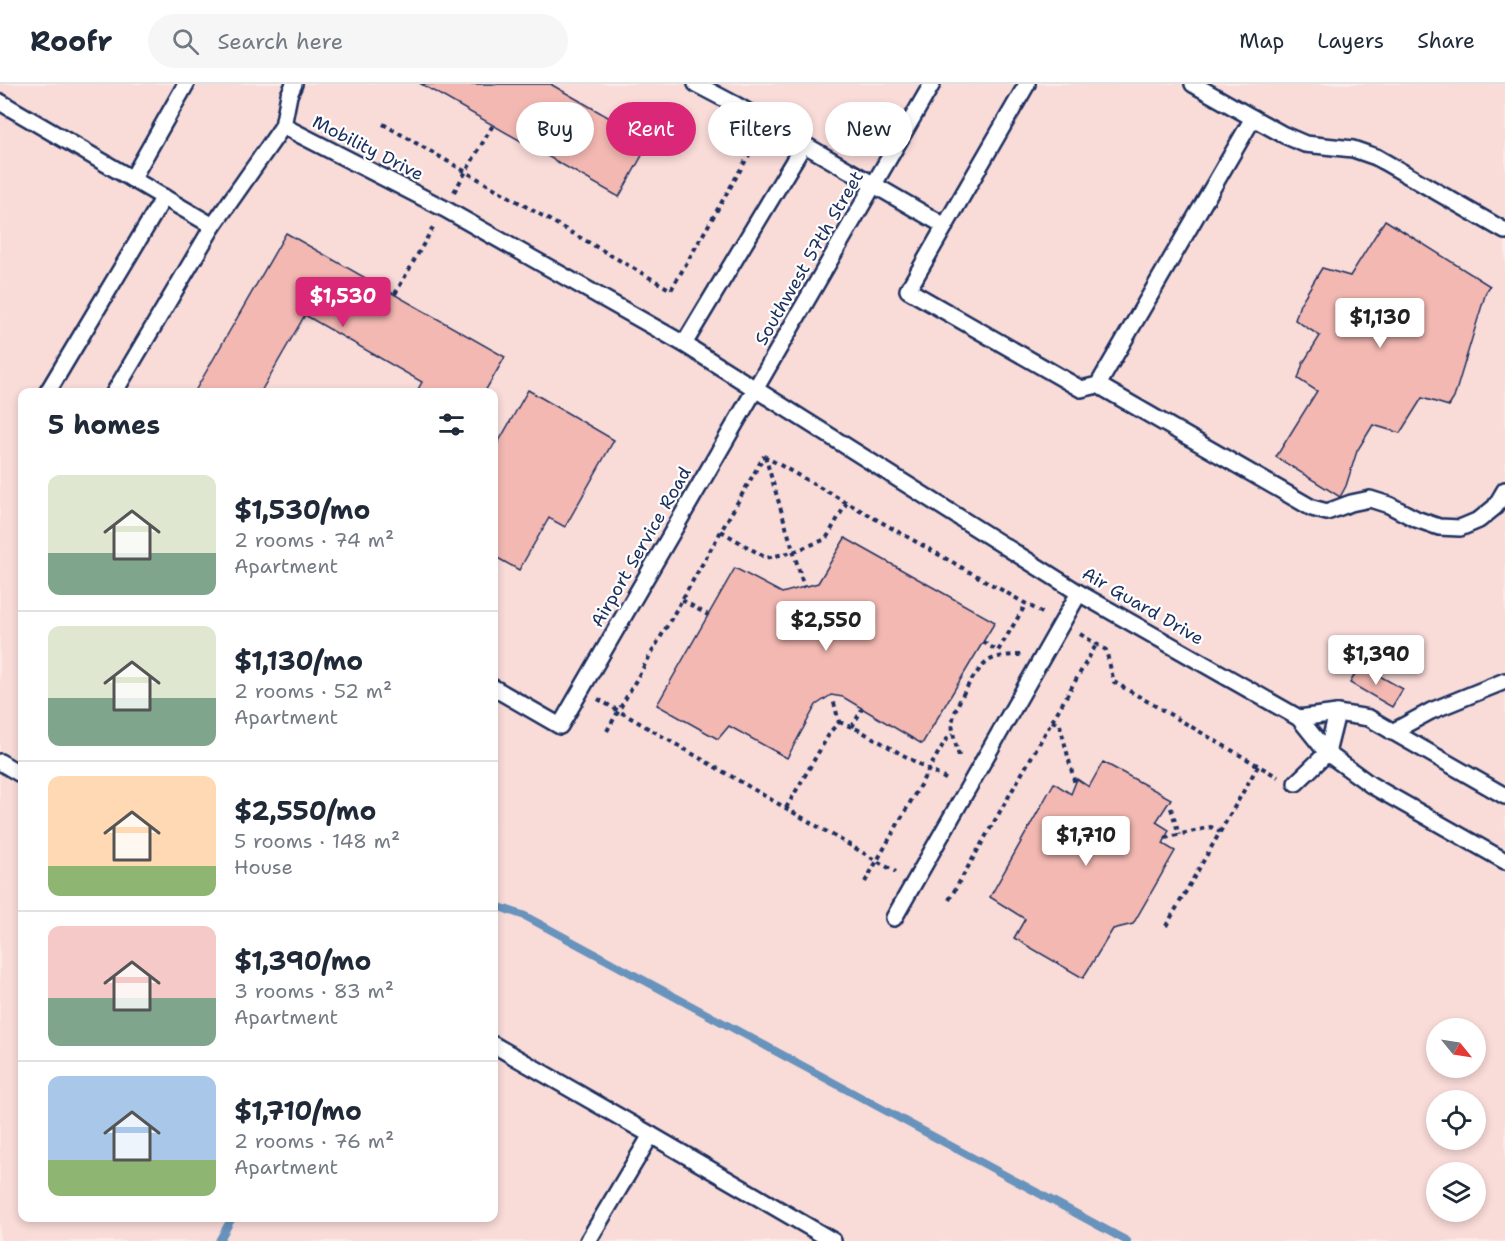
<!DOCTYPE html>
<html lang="en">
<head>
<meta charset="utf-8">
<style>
  body { margin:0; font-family:"Shantell Sans",sans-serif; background:#f6f6f7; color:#1f2937; height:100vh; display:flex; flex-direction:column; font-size:22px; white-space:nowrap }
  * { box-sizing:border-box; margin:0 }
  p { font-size:20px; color:#747a83 }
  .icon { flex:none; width:33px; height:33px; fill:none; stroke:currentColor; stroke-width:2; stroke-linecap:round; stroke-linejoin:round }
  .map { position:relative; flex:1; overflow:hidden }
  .panel { position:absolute; left:18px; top:304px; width:480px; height:834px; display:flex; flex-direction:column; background:#fff; border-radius:12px; box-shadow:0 3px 9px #0003 }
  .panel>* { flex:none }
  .top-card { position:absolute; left:516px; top:18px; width:570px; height:54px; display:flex; gap:12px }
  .needle { width:39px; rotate:120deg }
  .fabs { position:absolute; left:1426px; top:934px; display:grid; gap:12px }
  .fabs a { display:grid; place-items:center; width:60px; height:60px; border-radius:50%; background:#fff; box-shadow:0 3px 9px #0003; font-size:30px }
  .price { position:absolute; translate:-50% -51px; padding:0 14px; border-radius:6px; background:#fff; color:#222; font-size:20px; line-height:39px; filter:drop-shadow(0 2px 3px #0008) }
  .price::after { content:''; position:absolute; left:50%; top:36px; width:18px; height:14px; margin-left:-9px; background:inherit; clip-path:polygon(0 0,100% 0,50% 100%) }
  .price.current { background:#db2777; color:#fff }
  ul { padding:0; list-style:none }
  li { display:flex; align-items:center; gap:18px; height:150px; padding:0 30px }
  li+li { border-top:2px solid #e0e1e3 }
  li span { display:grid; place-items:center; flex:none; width:168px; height:120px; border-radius:12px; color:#555 }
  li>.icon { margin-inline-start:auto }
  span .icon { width:72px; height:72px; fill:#fffc; stroke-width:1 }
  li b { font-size:26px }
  h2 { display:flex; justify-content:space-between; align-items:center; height:72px; padding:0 30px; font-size:26px }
  .chip { padding:0 21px; border-radius:27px; background:#fff; box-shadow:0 3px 9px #0003; font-size:21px; line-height:54px }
  .chip.current { background:#db2777; color:#fff }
  header { display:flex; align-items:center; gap:36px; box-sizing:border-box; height:84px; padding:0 30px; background:#fff; border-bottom:2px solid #e0e1e3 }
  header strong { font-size:28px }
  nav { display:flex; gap:33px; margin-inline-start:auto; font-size:21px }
  .search { width:420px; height:54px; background:#f6f6f7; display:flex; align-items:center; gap:15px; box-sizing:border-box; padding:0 21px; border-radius:33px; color:#747a83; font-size:22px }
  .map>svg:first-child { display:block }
  .built { fill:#f9dbd8; fill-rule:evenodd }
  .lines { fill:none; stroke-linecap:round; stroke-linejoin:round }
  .stream { stroke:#6793bc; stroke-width:8 }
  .building { fill:#f3b8b2; stroke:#1b2f5e; stroke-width:1.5 }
  .lane-casing { stroke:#1b2f5e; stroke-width:20 }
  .path { stroke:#1b2f5e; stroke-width:4; stroke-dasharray:4.5 4.5; stroke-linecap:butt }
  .lane { stroke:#fff; stroke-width:15 }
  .labels { text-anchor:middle; stroke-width:4.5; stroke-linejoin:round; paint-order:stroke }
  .street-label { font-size:18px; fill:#1b2f5e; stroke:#fff }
</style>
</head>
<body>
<header>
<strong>Roofr</strong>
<div class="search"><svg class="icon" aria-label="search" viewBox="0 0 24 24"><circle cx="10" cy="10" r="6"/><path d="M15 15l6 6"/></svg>Search here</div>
<nav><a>Map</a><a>Layers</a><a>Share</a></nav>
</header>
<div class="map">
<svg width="1505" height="1157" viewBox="0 0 1505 1157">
  <rect width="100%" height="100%" fill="#fbeae8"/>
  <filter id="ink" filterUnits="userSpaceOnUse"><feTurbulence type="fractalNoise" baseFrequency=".0167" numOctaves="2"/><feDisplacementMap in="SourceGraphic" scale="12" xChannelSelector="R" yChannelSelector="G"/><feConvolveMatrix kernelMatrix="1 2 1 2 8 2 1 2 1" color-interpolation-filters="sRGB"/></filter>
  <g filter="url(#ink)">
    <path class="built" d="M0,0H1505V1157H0ZM22,309H494V1134H22ZM1437,945H1476V984H1437ZM1437,1017H1476V1056H1437ZM1437,1089H1476V1128H1437Z"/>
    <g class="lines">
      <g class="stream">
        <polyline points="494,821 525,832 1127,1157"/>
        <polyline points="219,1157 232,1134"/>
      </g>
    </g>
    <g class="building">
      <polygon points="421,0 552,0 552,1 650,57 619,113"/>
      <polygon points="1385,136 1490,202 1486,208 1454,314 1449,322 1422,314 1400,349 1373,341 1357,367 1346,402 1340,413 1276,373 1317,307 1298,295 1303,279 1320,252 1295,236 1300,220 1322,184 1350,192"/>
      <polygon points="286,149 505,273 484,309 416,309 422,298 305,231 260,309 200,309 195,307"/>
      <polygon points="528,306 614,356 565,443 549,434 519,486 494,472 494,366"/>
      <polygon points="845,454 995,538 922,660 843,613 831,611 816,621 787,674 729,642 718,655 657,621 735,484 782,509 818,499"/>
      <polygon points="1360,581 1403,605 1392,623 1350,599"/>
      <polygon points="1103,678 1171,715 1156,738 1169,746 1163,760 1175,767 1133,840 1113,845 1083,894 1014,854 1025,835 990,813 1054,699 1071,710 1077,695 1089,703"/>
    </g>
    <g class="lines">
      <g class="lane-casing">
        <g id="lane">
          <polyline points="696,0 736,21 945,142"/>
          <polyline points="1027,0 908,206 1081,305 1098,301 1253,34 1193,0"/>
          <polyline points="0,18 213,142 283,42 445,125 684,260 1079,509 1299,634 1327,669 1371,701 1505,777"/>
          <polyline points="1253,34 1284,51 1305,60 1353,65 1376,73 1505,147"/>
          <polyline points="283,42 289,11 294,0"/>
          <polyline points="132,95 186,0"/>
          <polyline points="684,260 804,60"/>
          <polyline points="1098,301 1312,424 1327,428 1351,419 1370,415 1389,421 1416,435 1439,443 1460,444 1479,436 1495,423 1505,406"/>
          <polyline points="47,309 164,113"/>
          <polyline points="114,309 213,142"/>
          <polyline points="494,604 560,642 932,0"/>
          <polyline points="1299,634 1337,629 1369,634 1505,712"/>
          <polyline points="1392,648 1431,627 1505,597"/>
          <polyline points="0,678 22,691"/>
          <polyline points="1296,699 1327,669 1337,629"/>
          <polyline points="894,834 1079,509"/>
          <polyline points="494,961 651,1051"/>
          <polyline points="588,1157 651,1051 833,1157"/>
        </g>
      </g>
      <g class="path">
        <polyline points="383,40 671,206 757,57"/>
        <polyline points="454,108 493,41"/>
        <polyline points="395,210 435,140"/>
        <polyline points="764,372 1046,531"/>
        <polyline points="765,372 804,503"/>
        <polyline points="721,447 766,474 793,468 826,455 847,418"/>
        <polyline points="682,516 708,531"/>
        <polyline points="1080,550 1106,566 1114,598 1278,693"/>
        <polyline points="983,558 998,567 1026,520"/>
        <polyline points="598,615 896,788"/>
        <polyline points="1052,637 1060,641 1075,700"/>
        <polyline points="839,638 859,646 949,697"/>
        <polyline points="852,643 862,625"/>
        <polyline points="607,647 764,372"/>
        <path d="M959,672C956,661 951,647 953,635C957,618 975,585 990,576C1000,571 1012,571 1022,571"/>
        <polyline points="786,724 831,647 839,638 833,615"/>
        <polyline points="1171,724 1179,751"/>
        <polyline points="1165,754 1211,743 1220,748"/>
        <polyline points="865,798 945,657 953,650"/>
        <polyline points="949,816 1096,561"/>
        <polyline points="1166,842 1258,682"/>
      </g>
      <use href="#lane" class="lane"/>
    </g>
  </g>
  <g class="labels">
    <g class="street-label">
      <text transform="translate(368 64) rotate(27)" y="6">Mobility Drive</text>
      <text transform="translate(809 174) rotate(-60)" y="6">Southwest 57th Street</text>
      <text transform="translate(641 463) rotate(-60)" y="6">Airport Service Road</text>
      <text transform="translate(1143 522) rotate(30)" y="6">Air Guard Drive</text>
    </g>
  </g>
</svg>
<div class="fabs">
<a><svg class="needle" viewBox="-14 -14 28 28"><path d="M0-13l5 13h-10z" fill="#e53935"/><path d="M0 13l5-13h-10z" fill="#747a83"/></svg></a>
<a><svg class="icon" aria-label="locate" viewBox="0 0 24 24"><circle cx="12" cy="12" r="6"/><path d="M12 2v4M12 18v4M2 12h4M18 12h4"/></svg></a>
<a><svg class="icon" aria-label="layers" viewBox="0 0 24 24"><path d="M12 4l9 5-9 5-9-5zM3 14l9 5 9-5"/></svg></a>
</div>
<b class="price current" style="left:343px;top:244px">$1,530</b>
<b class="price" style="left:1380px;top:265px">$1,130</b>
<b class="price" style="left:826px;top:568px">$2,550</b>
<b class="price" style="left:1376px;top:602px">$1,390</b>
<b class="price" style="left:1086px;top:783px">$1,710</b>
<div class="top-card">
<a class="chip">Buy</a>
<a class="chip current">Rent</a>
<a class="chip">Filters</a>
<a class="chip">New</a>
</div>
<section class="panel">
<h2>5 homes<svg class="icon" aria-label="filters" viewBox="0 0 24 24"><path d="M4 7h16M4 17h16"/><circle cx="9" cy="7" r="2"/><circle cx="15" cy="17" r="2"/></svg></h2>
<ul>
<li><span style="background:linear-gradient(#dfe7d0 65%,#7fa58c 0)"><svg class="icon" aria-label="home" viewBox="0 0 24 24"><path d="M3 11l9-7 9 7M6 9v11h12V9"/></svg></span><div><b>$1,530/mo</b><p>2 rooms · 74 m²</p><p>Apartment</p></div></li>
<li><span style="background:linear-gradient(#dfe7d0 60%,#7fa58c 0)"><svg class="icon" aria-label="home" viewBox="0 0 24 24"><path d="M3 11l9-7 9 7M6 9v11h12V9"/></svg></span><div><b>$1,130/mo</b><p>2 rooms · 52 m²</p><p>Apartment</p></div></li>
<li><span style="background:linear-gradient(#ffd9b3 75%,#8fb573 0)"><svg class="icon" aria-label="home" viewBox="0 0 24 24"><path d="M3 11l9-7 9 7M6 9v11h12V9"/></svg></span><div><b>$2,550/mo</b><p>5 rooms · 148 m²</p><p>House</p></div></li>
<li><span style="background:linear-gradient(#f6c9c9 60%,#7fa58c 0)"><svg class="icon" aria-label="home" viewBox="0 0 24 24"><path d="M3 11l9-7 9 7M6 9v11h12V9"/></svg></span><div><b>$1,390/mo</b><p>3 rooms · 83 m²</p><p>Apartment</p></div></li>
<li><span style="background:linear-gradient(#a9c7e8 70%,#8fb573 0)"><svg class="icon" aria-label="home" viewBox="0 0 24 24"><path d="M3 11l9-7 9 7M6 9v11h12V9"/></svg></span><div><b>$1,710/mo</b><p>2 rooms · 76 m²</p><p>Apartment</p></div></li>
</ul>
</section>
</div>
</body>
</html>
